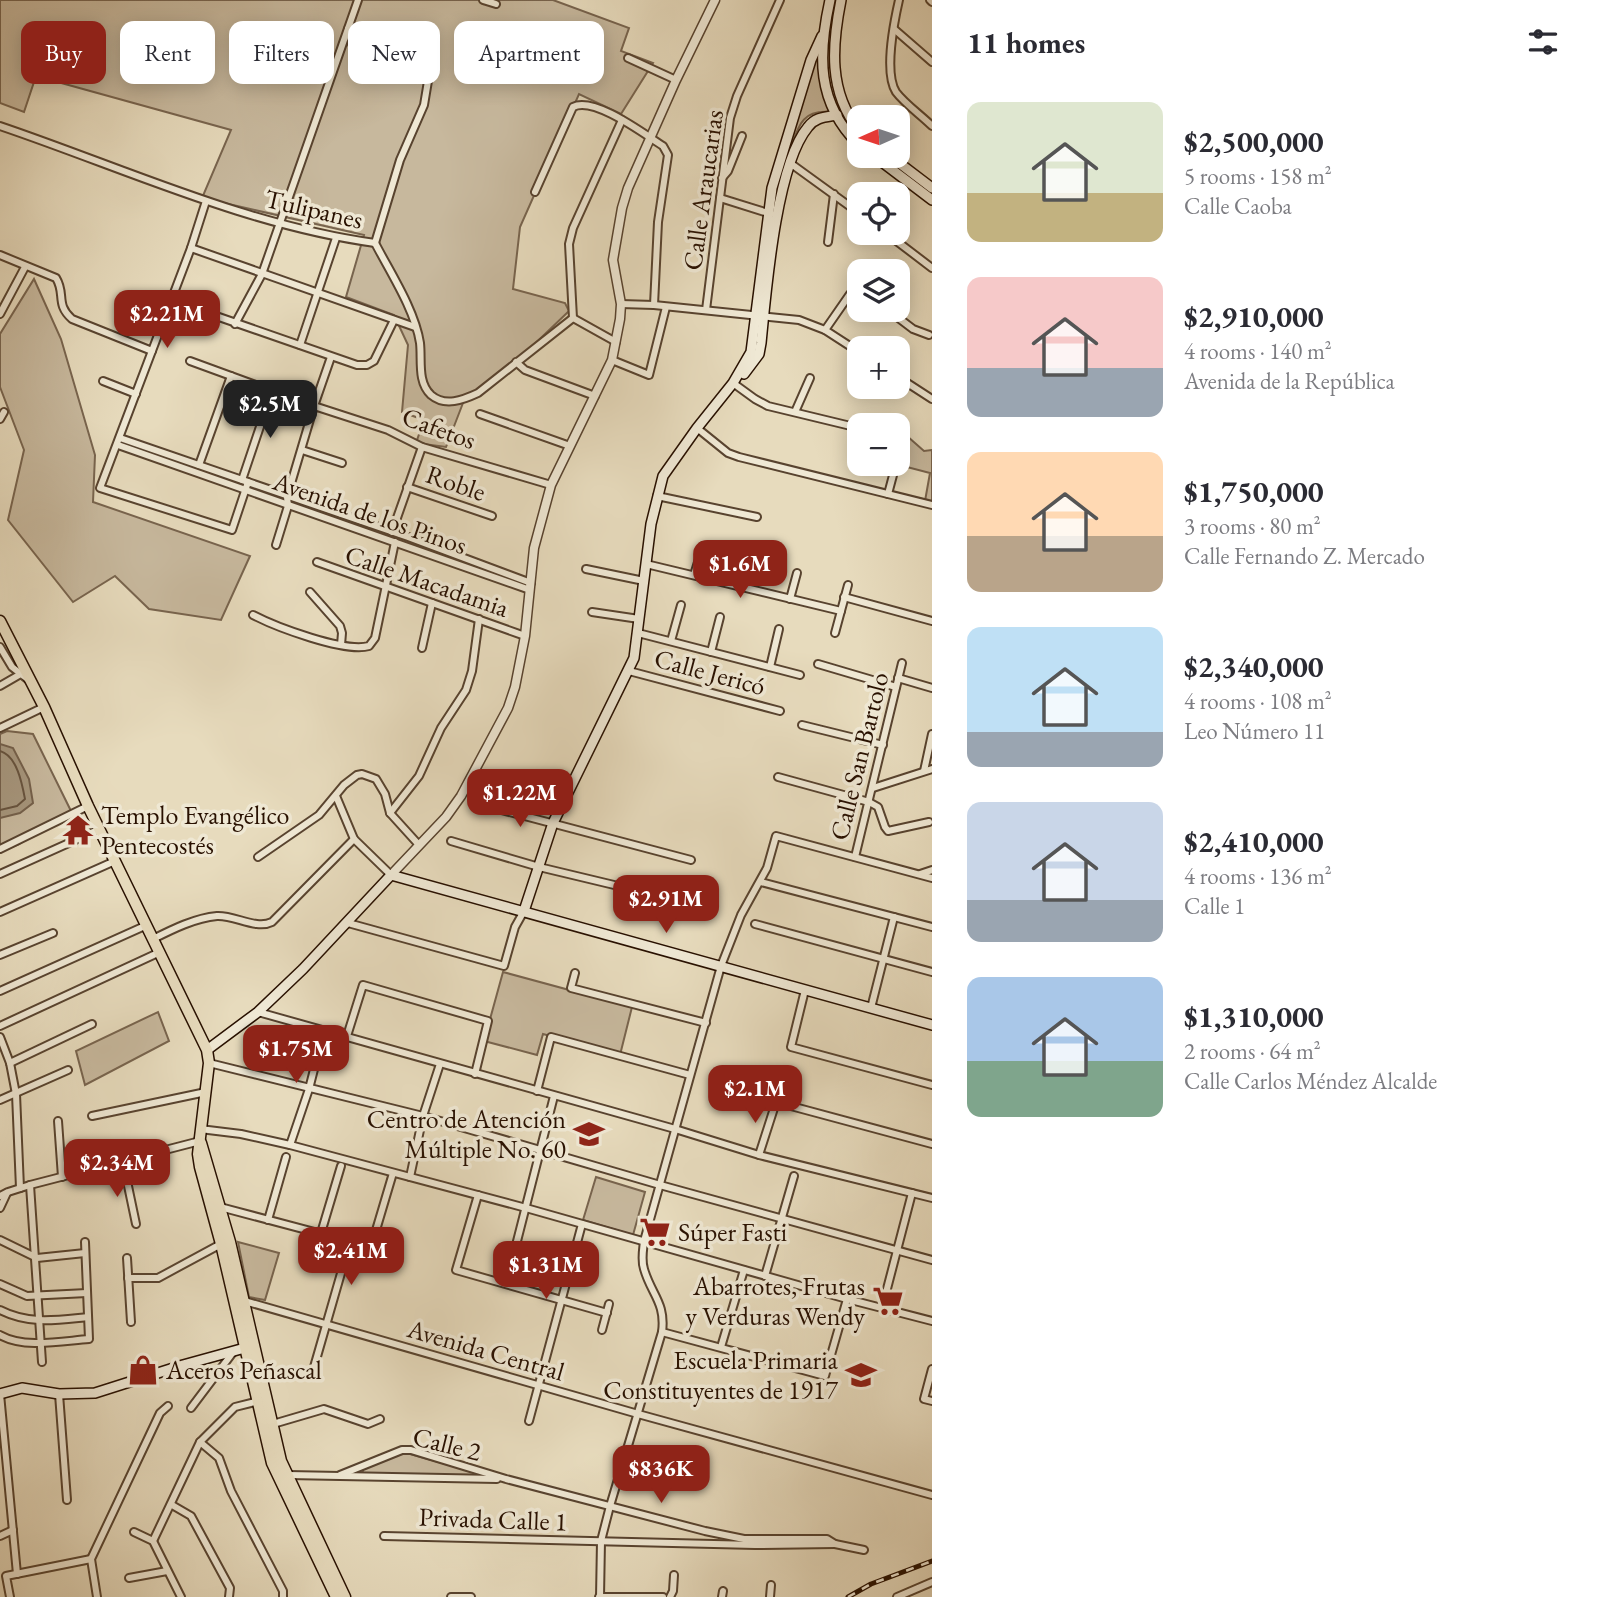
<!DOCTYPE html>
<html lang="en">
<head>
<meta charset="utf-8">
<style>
  body { margin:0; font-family:"EB Garamond",serif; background:#f7f7f7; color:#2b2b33; height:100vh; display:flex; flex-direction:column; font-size:26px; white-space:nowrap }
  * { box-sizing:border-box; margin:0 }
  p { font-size:23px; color:#7c7c81 }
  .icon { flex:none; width:38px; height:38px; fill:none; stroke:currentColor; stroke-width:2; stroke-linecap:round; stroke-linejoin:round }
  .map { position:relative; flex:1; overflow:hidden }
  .side { display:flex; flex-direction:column; background:#fff; width:665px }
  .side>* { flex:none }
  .banner { position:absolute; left:21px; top:21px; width:665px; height:63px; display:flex; gap:14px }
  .needle { width:46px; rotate:267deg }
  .fabs { position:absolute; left:847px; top:105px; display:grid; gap:14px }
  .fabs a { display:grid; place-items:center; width:63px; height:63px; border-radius:14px; background:#fff; box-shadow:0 4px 18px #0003; font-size:35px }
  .price { position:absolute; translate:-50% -60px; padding:0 16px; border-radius:14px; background:#8f2418; color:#fff; font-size:23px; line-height:46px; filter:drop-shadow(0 2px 4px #0008) }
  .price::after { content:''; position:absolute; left:50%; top:42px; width:21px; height:16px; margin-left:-10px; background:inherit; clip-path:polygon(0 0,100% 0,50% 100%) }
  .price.selected { background:#222; color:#fff }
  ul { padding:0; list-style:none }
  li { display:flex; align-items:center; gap:21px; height:175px; padding:0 35px }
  li span { display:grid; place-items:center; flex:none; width:196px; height:140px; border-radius:14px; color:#555 }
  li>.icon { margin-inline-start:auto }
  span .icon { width:84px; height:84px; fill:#fffc; stroke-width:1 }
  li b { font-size:30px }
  h2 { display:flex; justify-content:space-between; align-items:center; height:84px; padding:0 35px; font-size:30px }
  .chip { padding:0 24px; border-radius:14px; background:#fff; box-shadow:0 4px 18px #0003; font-size:24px; line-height:63px }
  .chip.selected { background:#8f2418; color:#fff }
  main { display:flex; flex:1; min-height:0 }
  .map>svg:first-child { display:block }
  .green { fill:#c7b89d; stroke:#78644e; stroke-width:2 }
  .water { fill:#a6967d; stroke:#74604b; stroke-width:2 }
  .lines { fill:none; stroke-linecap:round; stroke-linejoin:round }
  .shore { stroke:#67533e; stroke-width:2 }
  .minor-casing { stroke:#58432f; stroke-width:10 }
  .tertiary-casing { stroke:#58432f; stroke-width:11 }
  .secondary-casing { stroke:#281000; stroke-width:12 }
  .primary-casing { stroke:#281000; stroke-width:13 }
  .minor { stroke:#efe8d4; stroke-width:6 }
  .tertiary { stroke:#efe8d4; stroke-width:8 }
  .secondary { stroke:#efe8d4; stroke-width:9 }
  .primary { stroke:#e7dbbd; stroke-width:10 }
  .rail-casing { stroke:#281000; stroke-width:5 }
  .rail { stroke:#efe8d4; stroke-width:2.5; stroke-dasharray:8; stroke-linecap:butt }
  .labels { text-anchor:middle; stroke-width:7; stroke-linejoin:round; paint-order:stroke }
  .street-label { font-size:26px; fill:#281000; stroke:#efe8d4 }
  .poi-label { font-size:26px; fill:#281000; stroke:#efe8d4; text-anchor:start }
</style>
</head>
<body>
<main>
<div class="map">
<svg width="932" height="1597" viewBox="0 0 932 1597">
  <rect width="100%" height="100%" fill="#e7dbbd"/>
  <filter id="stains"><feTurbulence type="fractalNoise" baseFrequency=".00286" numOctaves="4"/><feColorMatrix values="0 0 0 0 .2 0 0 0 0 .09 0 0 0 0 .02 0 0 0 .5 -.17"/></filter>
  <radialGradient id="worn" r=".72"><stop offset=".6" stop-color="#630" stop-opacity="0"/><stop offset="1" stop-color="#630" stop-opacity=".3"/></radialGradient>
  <g class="green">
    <polygon points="0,0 553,0 629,28 621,51 653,63 621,114 579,94 520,227 513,289 565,303 569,311 519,359 463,403 446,447 416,443 424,420 402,412 408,345 394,315 346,297 364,235 202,198 231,130 36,76 24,112 0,103"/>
    <path d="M817,54L820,78L829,112C799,110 798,130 789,153L785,151Z"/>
    <polygon points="34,279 61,339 95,455 93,502 250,556 221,620 149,609 115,576 73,602 8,520 24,450 0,387 0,334"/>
    <polygon points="907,436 924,451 932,450 932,504 925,501 930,473 903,466 904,441"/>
    <polygon points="7,731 33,734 71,811 19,844 0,852 0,734"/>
    <polygon points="503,972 632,1007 620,1055 543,1034 537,1055 484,1041"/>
    <polygon points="158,1012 169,1041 85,1085 76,1051"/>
    <polygon points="596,1177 645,1192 633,1235 583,1220"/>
    <polygon points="238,1242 279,1253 265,1300 249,1297"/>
    <polygon points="403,1452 474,1472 474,1476 363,1473 362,1467"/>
  </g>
  <polygon class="water" points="0,744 13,748 29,779 33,803 20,813 0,818"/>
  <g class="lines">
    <path class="shore" d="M0,751C17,756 22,783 25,799L17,806L0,810"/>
    <g class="minor-casing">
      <g id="minor">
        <polyline points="483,0 496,4"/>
        <path d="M899,0C894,22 884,73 896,92C905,104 921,115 932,126"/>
        <polyline points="930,0 932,2"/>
        <polyline points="348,29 352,44 362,50 418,66 426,73 428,81 424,105 400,160 375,243"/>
        <polyline points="894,29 932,62"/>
        <polyline points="628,58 676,80"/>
        <path d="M0,126C124,168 245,225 375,243"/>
        <polyline points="790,163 859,213"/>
        <polyline points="722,178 728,171 742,136"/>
        <path d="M535,192L573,107C594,96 644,134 663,146L668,155L658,222L654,305"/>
        <polyline points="720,198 768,213"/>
        <polyline points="206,201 191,248 100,488 232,530 248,482"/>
        <polyline points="886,233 932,268"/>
        <polyline points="828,242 834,194"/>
        <path d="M375,243C390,272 415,310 420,343C422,360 417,382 431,395C445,407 463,400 478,393L573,318"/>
        <polyline points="191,248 415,327"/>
        <path d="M0,255L56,278C66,294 55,304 72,319L152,351"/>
        <polyline points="170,300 357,365 367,365 374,361 394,320"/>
        <polyline points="621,304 654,305 799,320 825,330 859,352"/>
        <polyline points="706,310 730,118 737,96 780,0"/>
        <polyline points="888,310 913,329 929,335"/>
        <polyline points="0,314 25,267"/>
        <polyline points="573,318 569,244 573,228 622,120"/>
        <polyline points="573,318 616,342"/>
        <polyline points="235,324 262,274 358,0"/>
        <polyline points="825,330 850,294 859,292"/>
        <polyline points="300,345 336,238"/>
        <polyline points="612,360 649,375 666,307"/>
        <polyline points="190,361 272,391 242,480"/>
        <polyline points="516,362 525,370 595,396"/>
        <polyline points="898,377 932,399"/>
        <polyline points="103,381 136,394"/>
        <polyline points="733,383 755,399 768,406 859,428"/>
        <polyline points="314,406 388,430 422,447 551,485"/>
        <polyline points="795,412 810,378"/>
        <polyline points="480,414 570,446"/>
        <polyline points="0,419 4,412"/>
        <polyline points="697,428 728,453 739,457 932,505"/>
        <polyline points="120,438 408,537 531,583"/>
        <polyline points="898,438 901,446 898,459"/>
        <polyline points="118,445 530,590"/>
        <polyline points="302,450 342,463"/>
        <polyline points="199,465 231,376"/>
        <polyline points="407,487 492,516"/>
        <polyline points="888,494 896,464"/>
        <polyline points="657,496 757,517"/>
        <polyline points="392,532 422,447"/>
        <polyline points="276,545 288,506 287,497 314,406 331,357"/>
        <polyline points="317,562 525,636"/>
        <polyline points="646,564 841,611"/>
        <polyline points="586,569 644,581"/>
        <polyline points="694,575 703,546"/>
        <polyline points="738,585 747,557"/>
        <polyline points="310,592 340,626 342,633 341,645"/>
        <polyline points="844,597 932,621"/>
        <polyline points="790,599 797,573"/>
        <polyline points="592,612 639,619"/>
        <path d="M253,615C276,627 345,653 369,646L375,638L395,542"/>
        <polyline points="638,633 800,675"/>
        <polyline points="835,633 848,585"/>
        <polyline points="671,641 681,605"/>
        <polyline points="0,647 12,667 30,681"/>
        <polyline points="422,648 432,603"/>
        <polyline points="711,652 720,617"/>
        <polyline points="818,664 896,687"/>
        <polyline points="770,667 779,629"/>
        <polyline points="629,671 780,711"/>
        <polyline points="898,678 932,688"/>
        <polyline points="0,686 19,675"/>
        <polyline points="802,725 883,745"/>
        <polyline points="0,728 44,707"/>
        <polyline points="924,771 932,734"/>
        <polyline points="778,777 869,802 878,807 885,827 888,831 929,822"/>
        <polyline points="873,788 932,769"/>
        <polyline points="336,796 354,839 391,875"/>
        <polyline points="494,808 691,860"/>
        <polyline points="390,813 419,776 441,728 466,690 472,671 479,619"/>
        <polyline points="451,841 539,867 660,896"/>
        <polyline points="0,849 88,806"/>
        <polyline points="258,857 319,815 344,785 357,775 362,774 376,779 385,794 390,813 419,845"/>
        <polyline points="855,857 902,663"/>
        <polyline points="0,874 100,829"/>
        <polyline points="920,874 932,870"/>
        <polyline points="761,882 932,927"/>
        <polyline points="0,912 115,861"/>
        <polyline points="348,923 504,966 515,927 524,911"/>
        <polyline points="755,924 932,972"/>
        <path d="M153,939C173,929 195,918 217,916C235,915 256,930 272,922L354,839"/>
        <polyline points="0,955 53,933"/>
        <polyline points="575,973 571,988 706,1023"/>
        <polyline points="805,990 791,1047 932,1085"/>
        <polyline points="0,991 147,925"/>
        <polyline points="871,1008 894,917"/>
        <polyline points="258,1012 675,1129 759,1155 932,1198"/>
        <polyline points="0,1026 160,952"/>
        <polyline points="347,1036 363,985 488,1021 475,1074"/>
        <polyline points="0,1037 10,1063 16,1094 20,1188"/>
        <polyline points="10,1063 92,1024"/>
        <polyline points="209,1063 423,1116 660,1185 932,1260"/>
        <polyline points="537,1091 551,1037 690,1075"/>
        <polyline points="0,1100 68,1070"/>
        <polyline points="92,1116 206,1092"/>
        <polyline points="58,1121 62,1177"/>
        <polyline points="200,1129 241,1134 290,1145 526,1208 847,1299 932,1321"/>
        <polyline points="290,1145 309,1089 324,1030"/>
        <polyline points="759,1155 776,1102 932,1144"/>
        <polyline points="123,1162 136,1224"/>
        <polyline points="410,1177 423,1116 440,1064"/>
        <polyline points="30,1185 42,1362"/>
        <polyline points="478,1195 456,1270 607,1313"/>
        <polyline points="0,1196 8,1192 30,1185 200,1141"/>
        <polyline points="220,1207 371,1247"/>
        <polyline points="0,1208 7,1193"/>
        <polyline points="268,1220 286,1157"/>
        <polyline points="321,1233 341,1166"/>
        <polyline points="0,1240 37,1258 85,1253"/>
        <polyline points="371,1247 393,1173"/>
        <polyline points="371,1247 377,1254 393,1259"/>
        <polyline points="514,1253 554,1096"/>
        <polyline points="127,1258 131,1322"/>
        <polyline points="765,1276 794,1176"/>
        <polyline points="128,1278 158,1278 221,1244"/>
        <polyline points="0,1284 27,1296 87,1293"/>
        <polyline points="241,1300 638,1414 932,1495"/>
        <polyline points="882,1308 912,1193"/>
        <path d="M0,1310C29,1325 57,1320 88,1317"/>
        <polyline points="602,1330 609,1304"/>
        <polyline points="662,1332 825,1376 847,1299"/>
        <path d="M0,1335C25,1349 62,1341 89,1339L85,1242"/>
        <polyline points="721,1347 744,1270"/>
        <polyline points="314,1367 350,1242"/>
        <polyline points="932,1369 924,1399 932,1401"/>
        <polyline points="0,1394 17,1574"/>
        <polyline points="59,1394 67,1500"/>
        <polyline points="191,1408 234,1351"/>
        <polyline points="529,1421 582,1224"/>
        <polyline points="273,1424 324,1409 368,1424 380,1419"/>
        <polyline points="200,1442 219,1458 231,1491 283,1591 283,1597"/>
        <polyline points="288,1475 497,1479"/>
        <polyline points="340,1475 402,1450 411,1450 506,1479 705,1531 744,1539 827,1539 835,1544 864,1550"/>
        <polyline points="172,1505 191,1516 230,1588 229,1597"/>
        <polyline points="134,1532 153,1541 181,1597"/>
        <polyline points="0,1536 13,1530"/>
        <polyline points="384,1536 755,1545 835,1544"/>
        <polyline points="153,1541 200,1442 235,1407 259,1401"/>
        <polyline points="129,1578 167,1571"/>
        <polyline points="10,1597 6,1576 91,1559"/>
        <polyline points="97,1597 91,1559 160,1413 168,1406"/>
        <polyline points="451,1597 471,1597"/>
        <polyline points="599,1597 663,1597"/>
        <path d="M600,1597L601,1541L610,1506L662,1332C666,1303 651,1294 644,1269C641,1260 643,1251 644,1241L721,966L741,915L767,868L776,836L932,878"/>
        <polyline points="670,1597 673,1591 674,1575"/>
        <polyline points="722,1597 723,1591"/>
        <polyline points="770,1597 771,1585"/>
        <polyline points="897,1597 932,1582"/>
      </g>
    </g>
    <g class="tertiary-casing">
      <polyline id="tertiary" points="391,875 446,817 461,796 508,708 515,687 525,636 534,548 551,485 612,360 620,319 621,304 613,260 622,208 628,188 676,80 715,0"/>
    </g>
    <g class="secondary-casing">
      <g id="secondary">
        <path d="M830,0C818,54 816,103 859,145"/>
        <path d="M841,0C832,45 828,92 859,130"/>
        <polyline points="874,156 932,200"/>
        <polyline points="890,156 932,188"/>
        <path d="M744,374L759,354L761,343C766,292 776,165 808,127C815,117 826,117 837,115"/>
        <polyline points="524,911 553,823 634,658 651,524 663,476 697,428 733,383 751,352 772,188 811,60 822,36"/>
        <polyline points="207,1050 258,1012 303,969 391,875 932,1025"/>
        <polyline points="0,1394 22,1388 59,1394 95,1393 183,1365 252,1346"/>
      </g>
    </g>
    <g class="primary-casing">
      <g id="primary">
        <polyline points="0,621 44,707 88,806 207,1050 209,1063 198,1154 200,1167 221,1244 272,1463 336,1597"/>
        <polyline points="201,1143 230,1242 281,1461 345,1597"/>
      </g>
    </g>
    <use href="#minor" class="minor"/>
    <use href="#tertiary" class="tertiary"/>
    <use href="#secondary" class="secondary"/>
    <use href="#primary" class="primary"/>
    <g class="rail-casing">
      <polyline id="rail" points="848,1597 871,1584 932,1561"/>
    </g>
    <use href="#rail" class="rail"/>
  </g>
  <defs>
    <g id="temple-bare" transform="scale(2.415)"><path d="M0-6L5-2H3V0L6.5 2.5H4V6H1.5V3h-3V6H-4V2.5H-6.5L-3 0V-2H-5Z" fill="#8f2418" stroke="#efe8d4" stroke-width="2.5" paint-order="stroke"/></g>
    <g id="school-bare" transform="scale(2.415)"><path d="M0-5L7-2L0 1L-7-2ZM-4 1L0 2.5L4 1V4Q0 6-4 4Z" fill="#8f2418" stroke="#efe8d4" stroke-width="2.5" paint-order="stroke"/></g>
    <g id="supermarket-bare" transform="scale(2.415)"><path d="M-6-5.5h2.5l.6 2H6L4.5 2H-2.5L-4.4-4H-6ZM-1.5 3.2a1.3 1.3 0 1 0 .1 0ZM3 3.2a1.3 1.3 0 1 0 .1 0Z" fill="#8f2418" stroke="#efe8d4" stroke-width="2.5" paint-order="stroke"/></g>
    <g id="shop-bare" transform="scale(2.415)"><path d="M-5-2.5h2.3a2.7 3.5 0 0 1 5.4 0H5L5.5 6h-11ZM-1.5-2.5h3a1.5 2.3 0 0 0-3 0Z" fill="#8f2418" stroke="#efe8d4" stroke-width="2.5" paint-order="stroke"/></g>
  </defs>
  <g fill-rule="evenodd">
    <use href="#temple-bare" x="78" y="830"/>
    <use href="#school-bare" x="589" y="1134"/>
    <use href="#supermarket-bare" x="655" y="1232"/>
    <use href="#supermarket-bare" x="888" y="1301"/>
    <use href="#shop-bare" x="143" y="1370"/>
    <use href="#school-bare" x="861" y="1375"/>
  </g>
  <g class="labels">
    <g class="street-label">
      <text transform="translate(703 190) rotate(-82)" y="9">Calle Araucarias</text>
      <text transform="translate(314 209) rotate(13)" y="9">Tulipanes</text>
      <text transform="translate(439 428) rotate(20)" y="9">Cafetos</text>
      <text transform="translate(456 483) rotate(19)" y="9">Roble</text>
      <text transform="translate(370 513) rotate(19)" y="9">Avenida de los Pinos</text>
      <text transform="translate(427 581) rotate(19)" y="9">Calle Macadamia</text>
      <text transform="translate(710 672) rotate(15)" y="9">Calle Jericó</text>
      <text transform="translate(859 756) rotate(-76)" y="9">Calle San Bartolo</text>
      <text transform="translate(486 1350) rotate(16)" y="9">Avenida Central</text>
      <text transform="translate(447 1444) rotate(14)" y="9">Calle 2</text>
      <text transform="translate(493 1519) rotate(2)" y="9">Privada Calle 1</text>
    </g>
    <g class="poi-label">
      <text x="101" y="824">Templo Evangélico<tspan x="101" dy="30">Pentecostés</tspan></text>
      <text x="566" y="1128" text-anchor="end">Centro de Atención<tspan x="566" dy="30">Múltiple No. 60</tspan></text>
      <text x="678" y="1241">Súper Fasti</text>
      <text x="865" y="1295" text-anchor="end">Abarrotes, Frutas<tspan x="865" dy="30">y Verduras Wendy</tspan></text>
      <text x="838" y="1369" text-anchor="end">Escuela Primaria<tspan x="838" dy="30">Constituyentes de 1917</tspan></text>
      <text x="166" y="1379">Aceros Peñascal</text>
    </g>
  </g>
  <rect width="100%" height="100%" filter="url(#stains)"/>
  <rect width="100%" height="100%" fill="url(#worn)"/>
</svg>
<div class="fabs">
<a><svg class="needle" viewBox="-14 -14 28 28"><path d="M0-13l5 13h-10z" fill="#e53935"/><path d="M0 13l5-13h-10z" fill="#7c7c81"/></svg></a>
<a><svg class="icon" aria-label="locate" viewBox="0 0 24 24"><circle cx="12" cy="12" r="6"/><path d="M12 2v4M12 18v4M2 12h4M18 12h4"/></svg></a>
<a><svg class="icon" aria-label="layers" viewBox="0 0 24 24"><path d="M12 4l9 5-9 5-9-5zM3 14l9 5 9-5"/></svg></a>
<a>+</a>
<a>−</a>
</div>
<b class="price" style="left:167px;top:350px">$2.21M</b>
<b class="price selected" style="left:270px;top:440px">$2.5M</b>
<b class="price" style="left:740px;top:600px">$1.6M</b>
<b class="price" style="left:520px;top:829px">$1.22M</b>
<b class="price" style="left:666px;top:935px">$2.91M</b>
<b class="price" style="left:296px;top:1085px">$1.75M</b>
<b class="price" style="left:755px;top:1125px">$2.1M</b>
<b class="price" style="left:117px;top:1199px">$2.34M</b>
<b class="price" style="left:351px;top:1287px">$2.41M</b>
<b class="price" style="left:546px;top:1301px">$1.31M</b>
<b class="price" style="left:661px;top:1505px">$836K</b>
<div class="banner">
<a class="chip selected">Buy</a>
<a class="chip">Rent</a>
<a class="chip">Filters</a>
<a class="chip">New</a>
<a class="chip">Apartment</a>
</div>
</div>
<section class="side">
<h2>11 homes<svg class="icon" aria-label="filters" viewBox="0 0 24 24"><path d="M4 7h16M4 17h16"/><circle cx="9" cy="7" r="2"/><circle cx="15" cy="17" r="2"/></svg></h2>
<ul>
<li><span style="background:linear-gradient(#dfe7d0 65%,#c2b280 0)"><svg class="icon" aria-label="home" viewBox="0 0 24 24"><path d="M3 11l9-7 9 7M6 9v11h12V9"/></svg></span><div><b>$2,500,000</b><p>5 rooms · 158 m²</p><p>Calle Caoba</p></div></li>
<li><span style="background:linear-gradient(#f6c9c9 65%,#9aa5b1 0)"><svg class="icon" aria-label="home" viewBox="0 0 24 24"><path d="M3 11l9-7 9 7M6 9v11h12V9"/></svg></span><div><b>$2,910,000</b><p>4 rooms · 140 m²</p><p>Avenida de la República</p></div></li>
<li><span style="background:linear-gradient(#ffd9b3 60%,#b9a48a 0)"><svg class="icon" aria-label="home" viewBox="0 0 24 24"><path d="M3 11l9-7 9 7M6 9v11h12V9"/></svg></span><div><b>$1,750,000</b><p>3 rooms · 80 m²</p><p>Calle Fernando Z. Mercado</p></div></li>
<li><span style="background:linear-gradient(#bfe0f5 75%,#9aa5b1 0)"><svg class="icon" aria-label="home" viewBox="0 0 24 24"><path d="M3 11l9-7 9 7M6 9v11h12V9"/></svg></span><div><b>$2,340,000</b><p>4 rooms · 108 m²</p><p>Leo Número 11</p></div></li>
<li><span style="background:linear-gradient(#c9d6e8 70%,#9aa5b1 0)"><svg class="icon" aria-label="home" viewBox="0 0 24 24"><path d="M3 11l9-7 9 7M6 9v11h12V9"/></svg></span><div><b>$2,410,000</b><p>4 rooms · 136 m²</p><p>Calle 1</p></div></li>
<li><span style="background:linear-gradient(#a9c7e8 60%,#7fa58c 0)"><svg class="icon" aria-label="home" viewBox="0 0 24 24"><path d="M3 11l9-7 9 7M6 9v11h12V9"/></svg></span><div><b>$1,310,000</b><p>2 rooms · 64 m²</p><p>Calle Carlos Méndez Alcalde</p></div></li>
</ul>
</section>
</main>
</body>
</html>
